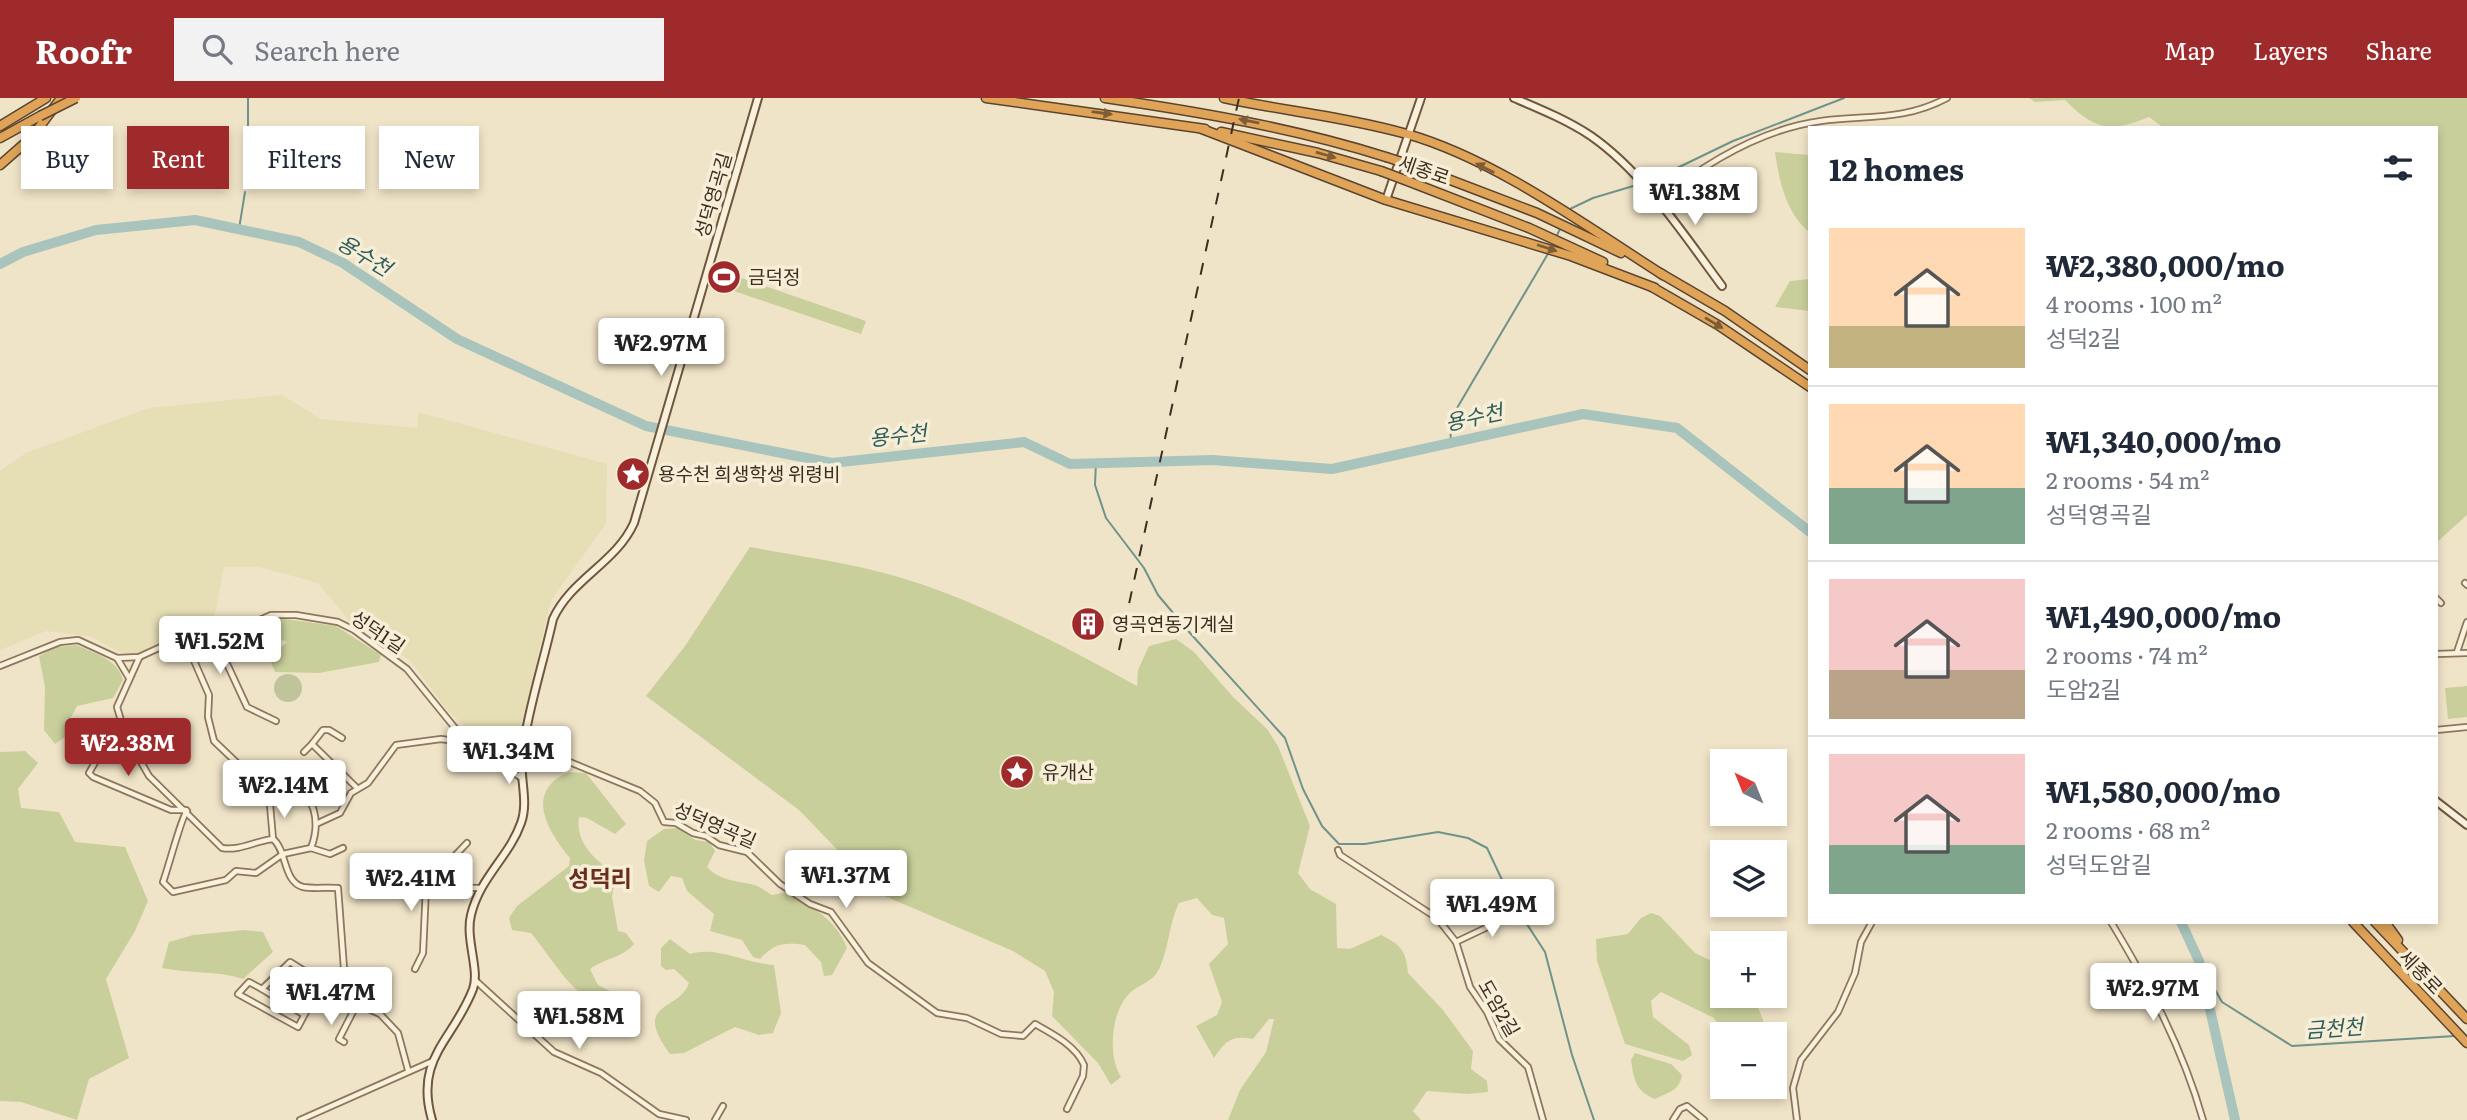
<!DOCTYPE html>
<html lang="en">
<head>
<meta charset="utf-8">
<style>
  body { margin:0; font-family:Literata,"Noto Sans KR",serif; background:#f2f2f3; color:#1f2937; height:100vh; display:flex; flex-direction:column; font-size:26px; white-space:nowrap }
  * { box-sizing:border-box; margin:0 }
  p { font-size:23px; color:#747a83 }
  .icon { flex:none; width:38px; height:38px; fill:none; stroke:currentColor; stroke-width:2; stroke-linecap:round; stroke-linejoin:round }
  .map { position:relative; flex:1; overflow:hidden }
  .side { position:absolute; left:1808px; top:28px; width:630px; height:798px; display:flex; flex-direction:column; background:#fff; border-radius:0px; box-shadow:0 4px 10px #0003 }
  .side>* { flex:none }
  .guide { position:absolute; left:21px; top:28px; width:665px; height:63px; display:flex; gap:14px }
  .needle { width:46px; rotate:317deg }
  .tools { position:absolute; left:1710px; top:651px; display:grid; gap:14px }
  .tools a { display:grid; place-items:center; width:77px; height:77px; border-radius:0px; background:#fff; box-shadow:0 4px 10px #0003; font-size:35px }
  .price { position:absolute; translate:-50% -60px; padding:0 16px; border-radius:7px; background:#fff; color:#222; font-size:23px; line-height:46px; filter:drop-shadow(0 2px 4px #0008) }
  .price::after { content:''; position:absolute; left:50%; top:42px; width:21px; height:16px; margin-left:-10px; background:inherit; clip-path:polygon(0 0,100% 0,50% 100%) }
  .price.active { background:#9e2a2b; color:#fff }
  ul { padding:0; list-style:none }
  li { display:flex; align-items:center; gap:21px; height:175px; padding:0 21px }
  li+li { border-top:2px solid #e0e1e3 }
  li span { display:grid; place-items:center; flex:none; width:196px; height:140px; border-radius:0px; color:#555 }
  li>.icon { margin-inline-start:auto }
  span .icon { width:84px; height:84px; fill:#fffc; stroke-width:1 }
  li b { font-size:30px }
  h2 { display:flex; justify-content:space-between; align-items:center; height:84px; padding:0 21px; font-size:30px }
  .tag { padding:0 24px; border-radius:0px; background:#fff; box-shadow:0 4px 10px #0003; font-size:24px; line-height:63px }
  .tag.active { background:#9e2a2b; color:#fff }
  header { display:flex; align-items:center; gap:42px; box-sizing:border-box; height:98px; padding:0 35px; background:#9e2a2b; color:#fff }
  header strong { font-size:33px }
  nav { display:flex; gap:38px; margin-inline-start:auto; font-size:24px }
  .search { width:490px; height:63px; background:#f2f2f3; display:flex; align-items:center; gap:18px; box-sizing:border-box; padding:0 24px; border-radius:0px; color:#747a83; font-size:26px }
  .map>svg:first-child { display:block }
  .farmland { fill:#e6deb5 }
  .green { fill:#c9cf9b }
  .cemetery { fill:#bfc49a }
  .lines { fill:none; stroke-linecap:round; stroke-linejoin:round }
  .stream { stroke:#6f938a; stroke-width:2 }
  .river { stroke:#a9c4bc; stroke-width:10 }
  .street-casing { stroke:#8d765c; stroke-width:8 }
  .secondary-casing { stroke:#6f573f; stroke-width:10 }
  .highway-casing { stroke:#5b4430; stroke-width:11 }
  .street { stroke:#faf1dc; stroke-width:4.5 }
  .secondary { stroke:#faf1dc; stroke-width:6 }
  .highway { stroke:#e0a458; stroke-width:8 }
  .rail { stroke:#3d2e20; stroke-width:2; stroke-dasharray:12 12; stroke-linecap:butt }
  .highway-bridge-casing { stroke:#5b4430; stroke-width:11; stroke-linecap:butt }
  .highway-bridge { stroke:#e0a458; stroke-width:8 }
  .oneway { fill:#7e5d36 }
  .labels { text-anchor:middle; stroke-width:7; stroke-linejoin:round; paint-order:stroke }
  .street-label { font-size:19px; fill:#3d2e20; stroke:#f7eed8 }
  .poi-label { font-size:19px; fill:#3d2e20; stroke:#f7eed8; text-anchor:start }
  .water-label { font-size:21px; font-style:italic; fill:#2f5d5a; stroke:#f7eed8 }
  .quarter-label { font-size:23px; font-weight:bold; fill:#6b2e1e; stroke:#f7eed8 }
</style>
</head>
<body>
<header>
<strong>Roofr</strong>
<div class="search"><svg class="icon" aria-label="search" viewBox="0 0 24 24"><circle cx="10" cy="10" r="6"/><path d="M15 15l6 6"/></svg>Search here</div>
<nav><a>Map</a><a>Layers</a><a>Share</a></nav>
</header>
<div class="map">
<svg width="2467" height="1022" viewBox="0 0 2467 1022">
  <rect width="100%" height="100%" fill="#f0e4c8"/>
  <polygon class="farmland" points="282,297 321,321 417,330 418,314 607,366 606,426 551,502 513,664 479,641 447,612 410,562 353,527 318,485 259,469 224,469 213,527 170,538 137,557 119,554 93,539 46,533 0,552 0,373 26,355 149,310"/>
  <g class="green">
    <path d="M2029,0H2467V417L2436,445V30H2164L2149,19C2110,35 2095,32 2065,2L2035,4Z"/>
    <path d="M1775,54L1809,57V134C1786,115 1779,83 1775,54Z"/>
    <polygon points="736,178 866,223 861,236 731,192"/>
    <polygon points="1809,181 1809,213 1775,209 1790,183"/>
    <path d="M750,449C791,457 832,462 872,472C959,492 1058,545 1137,588L1138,572L1149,548L1176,541L1194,554L1233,599L1267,631L1278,648L1310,728L1298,775L1310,791L1336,806L1337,850L1350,851L1381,837C1401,847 1406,852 1408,875L1443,912L1473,953L1471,971L1487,983L1488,994L1468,996L1427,993L1413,1013L1421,1022H1228L1240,992L1266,954L1274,921H1269L1253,941C1232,937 1226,942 1214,960L1196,928L1217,917L1222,904L1209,866L1228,846L1224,820L1212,817L1197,800L1179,805C1169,825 1169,849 1160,869C1154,883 1143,885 1132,893C1111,910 1107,957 1121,979L1111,987L1098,965L1052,918L1054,894L1045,873L1013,853L880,796L799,712L646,598L685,548Z"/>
    <polygon points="278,520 336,528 381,557 379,564 319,575 275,574 269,559 287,544 268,536 251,560 233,564 230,554 260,524"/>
    <path d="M77,547C95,556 118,561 123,582L113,600L77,608L68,625L66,638L55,646L44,632L45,589L39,558L56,549Z"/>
    <polygon points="2467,588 2467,619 2448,621 2445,590"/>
    <polygon points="25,653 38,665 18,691 21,710 59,714 75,744 125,749 148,803 135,833 106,881 129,960 89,981 77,1022 21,1004 0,1003 0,654"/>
    <path d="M569,674L586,675L626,726L615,736L587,720L579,719C575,746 596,762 616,777L612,799L618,833L626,835L634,846C622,860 605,860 590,871L598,887L628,902L622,915C576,907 558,868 531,835L512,832L509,820L517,808L569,768L570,760C547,732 524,693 569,674Z"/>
    <path d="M679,730L695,742L709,744L715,753L707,769C719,782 735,783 751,786C757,787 766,793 772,797L787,794C813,810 836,821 847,850L832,877L824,878L821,864L805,847C785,844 774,845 760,861L753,859L742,842L710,833L714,816L687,793L682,780L671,778L659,794L649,788L644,763L647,743L664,731Z"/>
    <polygon points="1651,815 1660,818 1695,855 1722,868 1722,898 1750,898 1758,909 1768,936 1726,936 1714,920 1661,894 1651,903 1653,919 1689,947 1692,957 1683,963 1625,946 1597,863 1596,841 1628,836 1641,820"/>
    <path d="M245,832L263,834L273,854L243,881C216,872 190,876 162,870L169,844L193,837Z"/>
    <path d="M670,841L690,856C718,848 744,865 774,867L781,915L773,935L759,937L735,929L684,955L670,956C631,903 679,914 689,885L674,871L666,872L661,868V850Z"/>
    <path d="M1635,955L1671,966L1682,977C1679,994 1668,994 1655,1001C1635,993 1634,981 1631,962Z"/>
  </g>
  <circle class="cemetery" cx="288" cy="590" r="14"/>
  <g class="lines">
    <g class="stream">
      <polyline points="248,0 248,53"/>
      <polyline points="1646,85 1733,43 1844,0"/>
      <polyline points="1570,111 1593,100 1640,86"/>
      <polyline points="239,131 245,94"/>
      <polyline points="1556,139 1561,129"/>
      <polyline points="1451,346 1450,322 1549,154"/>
      <polyline points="1096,364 1095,387 1106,420 1144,470 1158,497 1190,535 1285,640 1303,691 1322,728 1339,746 1365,746 1438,734 1468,740 1487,750 1512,803 1545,854 1572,957 1594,1022"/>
      <polyline points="2199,863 2222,904 2292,948 2455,938"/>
    </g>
    <g class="river">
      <polyline points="0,166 23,154 96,132 195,122 299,144 343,165 457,241 646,328 832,365 1024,344 1070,366 1212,362 1332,371 1583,316 1677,330 1810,434"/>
      <polyline points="2181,824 2199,863 2235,1022"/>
    </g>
    <g class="street-casing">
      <g id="street">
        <path d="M1658,103C1704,66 1762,31 1821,23C1867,17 1904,23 1947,0"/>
        <polyline points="2465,485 2467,487"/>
        <polyline points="2436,500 2441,505"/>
        <polyline points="259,522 249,536 222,555 247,609 276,623"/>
        <polyline points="191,537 192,558 209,597 208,619 214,643 237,665"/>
        <polyline points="2457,554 2467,524"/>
        <polyline points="2436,556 2467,555"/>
        <polyline points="117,560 129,580"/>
        <path d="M139,560L117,609L125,636L149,678L222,750C240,753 255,743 273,741C287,752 283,784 303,789C314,791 327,789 338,790L345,884L357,906L380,916L398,935L408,972"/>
        <polyline points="0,568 60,544 78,542 117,560 139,559 187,537 237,532 271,517 296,517 338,524 354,532 407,571 459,635 520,679"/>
        <polyline points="2436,632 2467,629"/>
        <path d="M526,635L555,658L640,693L655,705L664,724L676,725L693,735L706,738L719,747L747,754L780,786L810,806L831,814L868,865L937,915L967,920L1001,936L1023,938L1035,926C1053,936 1076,948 1084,967L1083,978L1067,1011"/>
        <polyline points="125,636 97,661 89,675 93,679 171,712 186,712"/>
        <polyline points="312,646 323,632 329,632 342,640"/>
        <polyline points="304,654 312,646 357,690"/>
        <path d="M187,713C182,717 168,771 163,784L173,794L226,782L236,773L256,775L283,756L311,750C321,724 315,698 291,682L268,684L273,741"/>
        <polyline points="316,726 340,715 351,695 368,685 396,647 441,641 470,645"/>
        <polyline points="311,750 330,756 343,750"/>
        <polyline points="1338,752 1340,757 1437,820 1456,844 1470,889 1487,914 1499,941 1528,969 1543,1022"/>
        <polyline points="426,788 467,745"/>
        <path d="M2111,824C2149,887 2183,951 2203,1022"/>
        <polyline points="1456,844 1515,816"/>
        <polyline points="415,871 423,855 426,789 480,790"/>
        <polyline points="277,877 312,899"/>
        <polyline points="323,882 298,929 238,896 249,884 262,891 290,864 357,906 339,941 344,944"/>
        <polyline points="476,883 554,954 601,975 659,1016 686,1022"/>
        <polyline points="262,891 303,916"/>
        <polyline points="300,1022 433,963"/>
        <polyline points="715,1022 723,1008"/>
        <polyline points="1673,1022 1680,1011 1687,1008 1704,1022"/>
        <polyline points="1797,1022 1793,990 1801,962 1838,914 1855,875 1861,844 1872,824"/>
      </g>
    </g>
    <g class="secondary-casing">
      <g id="secondary">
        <path d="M1514,0C1540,11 1567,22 1591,38C1644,75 1684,137 1722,188"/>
        <polyline points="1386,102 1421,0"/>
        <polyline points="2436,703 2467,727"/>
        <path d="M432,1022C414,960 453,943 473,891C480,872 465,841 471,817C480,779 509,759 521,725C529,703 519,679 522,656C528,611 543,566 553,521C571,481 616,465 634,425L758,0"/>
      </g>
    </g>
    <g class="highway-casing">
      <g id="highway">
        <polyline points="986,0 1205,31"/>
        <path d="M1105,0C1200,14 1294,30 1386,59"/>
        <path d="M1224,0C1284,13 1347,19 1407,36C1495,61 1586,128 1663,177"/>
        <polyline points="0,28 46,0"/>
        <polyline points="1202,31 1386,102 1571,158 1655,190"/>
        <polyline points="1221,34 1318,55 1381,73"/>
        <polyline points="0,40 40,18"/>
        <polyline points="0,67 32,39 61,0"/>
        <polyline points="1411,67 1537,115 1621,155"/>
        <polyline points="1405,82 1529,130 1603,164"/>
        <polyline points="1660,175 1725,213 1810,272"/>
        <polyline points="1652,189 1718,227 1810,289"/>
        <polyline points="2353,824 2467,945"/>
        <polyline points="2375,824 2467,921"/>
        <polyline points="2385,824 2398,842"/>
      </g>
    </g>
    <use href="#street" class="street"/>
    <use href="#secondary" class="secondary"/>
    <use href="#highway" class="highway"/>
    <polyline class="rail" points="1119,552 1239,0"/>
    <g class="highway-bridge-casing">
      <g id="highway-bridge">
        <polyline points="40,18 76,0"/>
        <polyline points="1386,59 1411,67"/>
        <polyline points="1381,73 1405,82"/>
      </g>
    </g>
    <use href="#highway-bridge" class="highway-bridge"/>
  </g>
  <defs><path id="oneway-solid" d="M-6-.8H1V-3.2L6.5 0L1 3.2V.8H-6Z" transform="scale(1.75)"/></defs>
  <g class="oneway">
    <use href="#oneway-solid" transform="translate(1102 15) rotate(8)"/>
    <use href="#oneway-solid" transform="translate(1249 23) rotate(-168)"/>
    <use href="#oneway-solid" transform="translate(1326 57) rotate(16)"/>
    <use href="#oneway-solid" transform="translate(1485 70) rotate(-153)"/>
    <use href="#oneway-solid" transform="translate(1547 150) rotate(18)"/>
    <use href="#oneway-solid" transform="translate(1714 225) rotate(31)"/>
  </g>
  <defs>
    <g id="stadium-disc" transform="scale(1.75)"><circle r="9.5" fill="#9e2a2b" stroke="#f7eed8"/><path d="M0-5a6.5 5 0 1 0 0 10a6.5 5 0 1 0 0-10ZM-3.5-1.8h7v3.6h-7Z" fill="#fff"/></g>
    <g id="sight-disc" transform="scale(1.75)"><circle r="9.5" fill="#9e2a2b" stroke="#f7eed8"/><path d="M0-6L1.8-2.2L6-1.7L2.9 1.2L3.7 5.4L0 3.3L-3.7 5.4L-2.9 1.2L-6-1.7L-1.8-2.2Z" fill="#fff"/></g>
    <g id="building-disc" transform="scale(1.75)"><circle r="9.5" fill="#9e2a2b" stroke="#f7eed8"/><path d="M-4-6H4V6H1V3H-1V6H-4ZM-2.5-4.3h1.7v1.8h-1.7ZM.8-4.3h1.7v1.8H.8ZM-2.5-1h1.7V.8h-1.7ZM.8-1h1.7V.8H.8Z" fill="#fff"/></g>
  </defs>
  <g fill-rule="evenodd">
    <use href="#stadium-disc" x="724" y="179"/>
    <use href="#sight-disc" x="633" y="376"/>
    <use href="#building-disc" x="1088" y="526"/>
    <use href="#sight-disc" x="1017" y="674"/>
  </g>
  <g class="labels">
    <g class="street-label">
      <text transform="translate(1424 72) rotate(19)" y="7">세종로</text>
      <text transform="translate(713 97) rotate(-74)" y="7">성덕영곡길</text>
      <text transform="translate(378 534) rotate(34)" y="7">성덕1길</text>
      <text transform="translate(715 727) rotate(23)" y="7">성덕영곡길</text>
      <text transform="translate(2421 874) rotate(46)" y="7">세종로</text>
      <text transform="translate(1499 910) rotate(60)" y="7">도암2길</text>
    </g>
    <g class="poi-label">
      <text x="748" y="186">금덕정</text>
      <text x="658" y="383">용수천 희생학생 위령비</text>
      <text x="1112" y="533">영곡연동기계실</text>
      <text x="1042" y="681">유개산</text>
    </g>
    <g class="water-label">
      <text transform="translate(364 158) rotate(31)" y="7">용수천</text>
      <text transform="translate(1474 320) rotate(-12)" y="7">용수천</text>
      <text transform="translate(898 338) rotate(-6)" y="7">용수천</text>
      <text transform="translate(2334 931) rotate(-4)" y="7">금천천</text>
    </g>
    <g class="quarter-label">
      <text x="600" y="789">성덕리</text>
    </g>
  </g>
</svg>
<div class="tools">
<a><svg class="needle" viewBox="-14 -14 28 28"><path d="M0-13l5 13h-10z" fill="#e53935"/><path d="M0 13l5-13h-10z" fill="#747a83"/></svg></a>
<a><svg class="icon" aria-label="layers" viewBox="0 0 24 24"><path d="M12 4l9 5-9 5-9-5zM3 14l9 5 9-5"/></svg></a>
<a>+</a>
<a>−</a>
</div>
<b class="price" style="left:1695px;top:129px">₩1.38M</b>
<b class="price" style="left:661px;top:280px">₩2.97M</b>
<b class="price" style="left:220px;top:578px">₩1.52M</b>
<b class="price active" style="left:128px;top:680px">₩2.38M</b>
<b class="price" style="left:509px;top:688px">₩1.34M</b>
<b class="price" style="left:284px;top:722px">₩2.14M</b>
<b class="price" style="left:846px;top:812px">₩1.37M</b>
<b class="price" style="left:411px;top:815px">₩2.41M</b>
<b class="price" style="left:1492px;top:841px">₩1.49M</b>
<b class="price" style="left:2153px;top:925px">₩2.97M</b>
<b class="price" style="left:331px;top:929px">₩1.47M</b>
<b class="price" style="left:579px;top:953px">₩1.58M</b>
<div class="guide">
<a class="tag">Buy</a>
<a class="tag active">Rent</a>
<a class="tag">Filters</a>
<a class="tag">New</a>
</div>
<section class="side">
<h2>12 homes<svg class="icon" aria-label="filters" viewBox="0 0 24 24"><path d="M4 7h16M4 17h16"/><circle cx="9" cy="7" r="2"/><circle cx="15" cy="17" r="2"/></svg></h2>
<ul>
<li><span style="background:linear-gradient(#ffd9b3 70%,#c2b280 0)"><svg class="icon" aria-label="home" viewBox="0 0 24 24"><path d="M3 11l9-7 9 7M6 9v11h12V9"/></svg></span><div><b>₩2,380,000/mo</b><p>4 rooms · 100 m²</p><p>성덕2길</p></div></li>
<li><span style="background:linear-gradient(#ffd9b3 60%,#7fa58c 0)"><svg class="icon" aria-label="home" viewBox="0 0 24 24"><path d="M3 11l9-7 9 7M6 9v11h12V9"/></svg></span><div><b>₩1,340,000/mo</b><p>2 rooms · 54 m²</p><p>성덕영곡길</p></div></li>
<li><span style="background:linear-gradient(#f6c9c9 65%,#b9a48a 0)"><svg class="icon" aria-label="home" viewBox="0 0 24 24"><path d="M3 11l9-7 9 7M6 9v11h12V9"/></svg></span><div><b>₩1,490,000/mo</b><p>2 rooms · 74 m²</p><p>도암2길</p></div></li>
<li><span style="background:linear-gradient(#f6c9c9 65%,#7fa58c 0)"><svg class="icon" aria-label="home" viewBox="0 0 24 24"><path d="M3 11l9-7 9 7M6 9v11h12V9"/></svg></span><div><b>₩1,580,000/mo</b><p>2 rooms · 68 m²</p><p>성덕도암길</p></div></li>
</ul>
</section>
</div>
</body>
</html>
